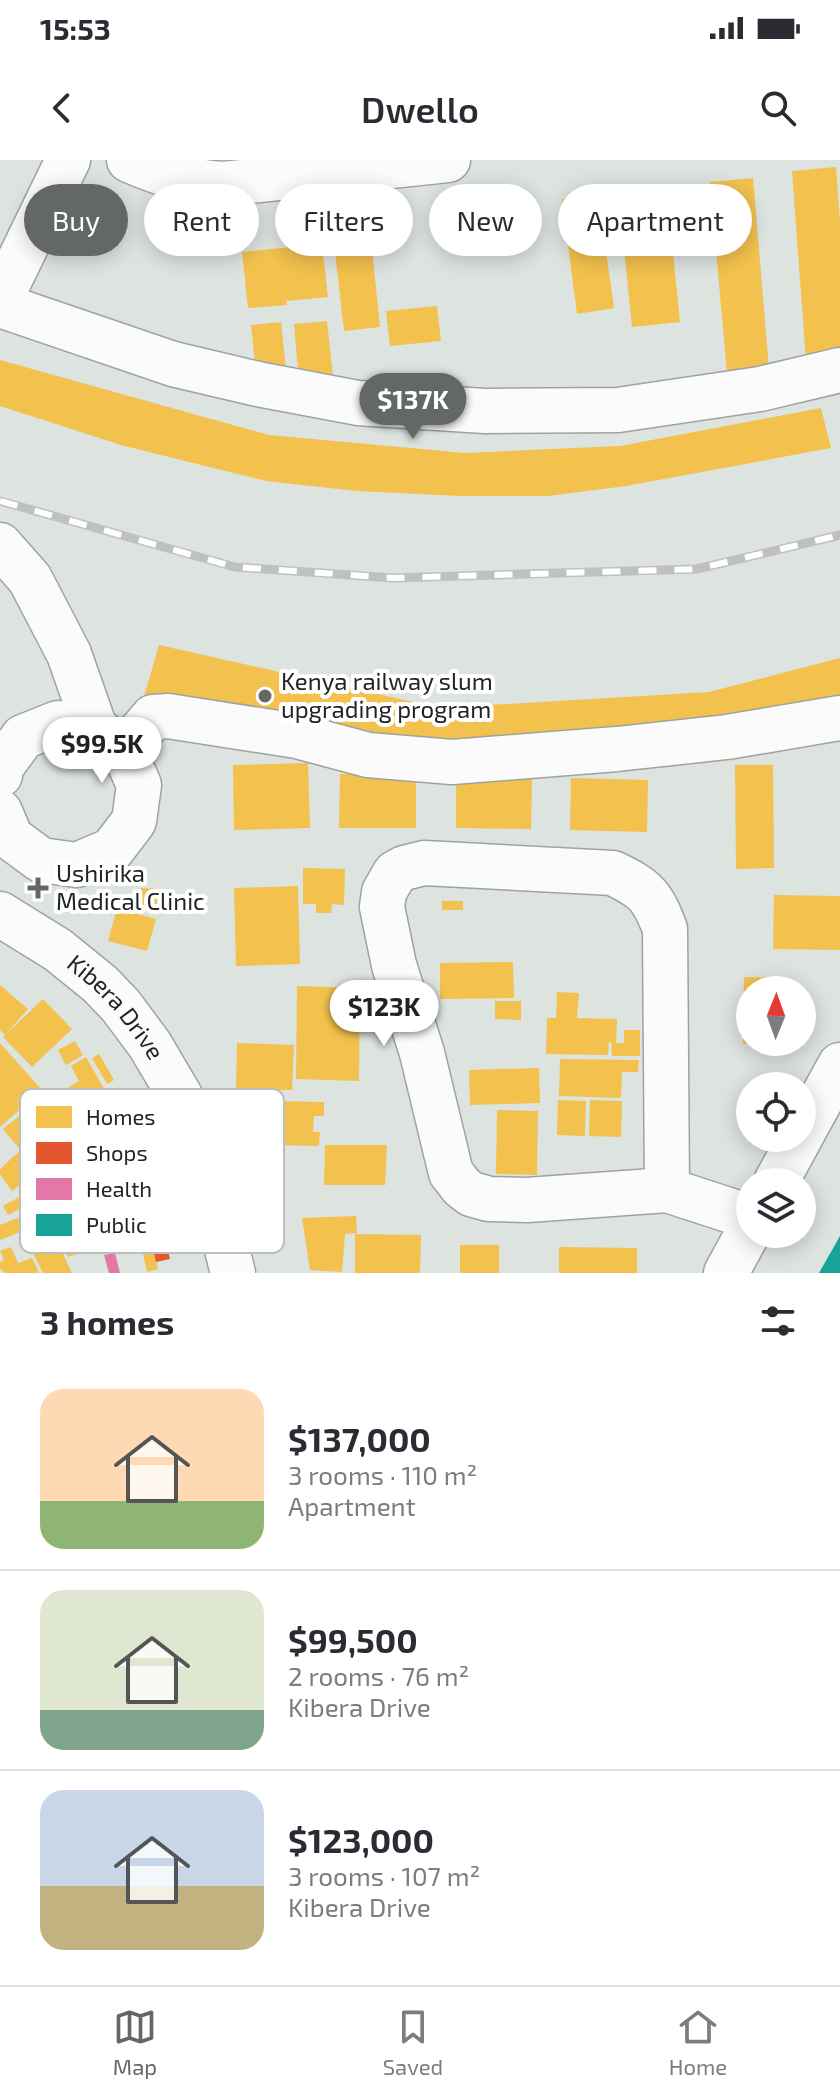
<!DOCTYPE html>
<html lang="en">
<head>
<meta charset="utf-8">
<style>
  body { margin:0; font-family:"Exo 2",sans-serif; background:#f2f2f3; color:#2b2b33; height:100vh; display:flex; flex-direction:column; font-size:30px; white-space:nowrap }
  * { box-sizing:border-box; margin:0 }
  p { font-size:26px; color:#7c7c81 }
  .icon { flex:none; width:44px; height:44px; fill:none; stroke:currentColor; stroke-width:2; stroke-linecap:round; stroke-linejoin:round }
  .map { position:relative; height:1113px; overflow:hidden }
  .side { display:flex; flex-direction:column; background:#fff; flex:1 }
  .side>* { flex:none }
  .hud { position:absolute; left:24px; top:24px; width:792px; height:72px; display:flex; gap:16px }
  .needle { width:52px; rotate:1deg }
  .tools { position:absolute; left:736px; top:816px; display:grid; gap:16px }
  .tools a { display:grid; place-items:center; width:80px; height:80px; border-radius:50%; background:#fff; box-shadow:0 4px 20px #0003; font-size:40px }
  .price { position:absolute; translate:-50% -68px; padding:0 18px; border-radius:28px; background:#fff; color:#222; font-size:26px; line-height:52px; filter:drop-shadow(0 2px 4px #0008) }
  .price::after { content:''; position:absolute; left:50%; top:48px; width:24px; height:18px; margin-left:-12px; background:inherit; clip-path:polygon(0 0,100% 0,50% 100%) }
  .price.active { background:#636864; color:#fff }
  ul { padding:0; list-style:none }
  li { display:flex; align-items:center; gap:24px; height:200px; padding:0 40px }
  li+li { border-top:2px solid #e1e1e2 }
  li span { display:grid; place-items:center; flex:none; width:224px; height:160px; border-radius:24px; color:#555 }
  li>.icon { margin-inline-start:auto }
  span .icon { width:96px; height:96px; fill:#fffc; stroke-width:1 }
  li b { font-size:34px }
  h2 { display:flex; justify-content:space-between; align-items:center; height:96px; padding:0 40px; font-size:34px }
  .tag { padding:0 28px; border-radius:36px; background:#fff; box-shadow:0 4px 20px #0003; font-size:28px; line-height:72px }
  .tag.active { background:#636864; color:#fff }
  .status { display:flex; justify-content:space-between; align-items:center; height:56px; padding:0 40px; background:#fff; direction:ltr }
  .status svg { height:22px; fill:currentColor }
  header { display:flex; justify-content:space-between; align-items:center; height:104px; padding:0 40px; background:#fff; font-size:36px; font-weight:600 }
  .tabs { display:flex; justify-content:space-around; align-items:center; height:112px; border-top:2px solid #e1e1e2; background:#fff; font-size:22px; color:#7c7c81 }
  .tabs a { display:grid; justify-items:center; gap:4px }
  .tabs .active { color:#636864 }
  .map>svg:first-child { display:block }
  .homes { fill:#f2c14e }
  .shops { fill:#e4572e }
  .health { fill:#e377a8 }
  .public { fill:#17a398 }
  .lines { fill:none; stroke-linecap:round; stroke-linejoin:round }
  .minor-casing { stroke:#9fa39f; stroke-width:47 }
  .minor { stroke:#fafbfa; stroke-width:44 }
  .rail-casing { stroke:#bfc0bf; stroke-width:9 }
  .rail { stroke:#fff; stroke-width:6; stroke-dasharray:18; stroke-linecap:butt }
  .poi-dot { fill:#636864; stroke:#fff; stroke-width:3 }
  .labels { text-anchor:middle; stroke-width:8; stroke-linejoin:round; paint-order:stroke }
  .poi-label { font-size:24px; fill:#212522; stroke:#fff; text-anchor:start }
  .street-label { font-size:24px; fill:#212522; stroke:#fff }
  .key { fill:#fff; stroke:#bcbebd; stroke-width:2 }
  .key-label { font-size:22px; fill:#212522 }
</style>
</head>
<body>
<div class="status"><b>15:53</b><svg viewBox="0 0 49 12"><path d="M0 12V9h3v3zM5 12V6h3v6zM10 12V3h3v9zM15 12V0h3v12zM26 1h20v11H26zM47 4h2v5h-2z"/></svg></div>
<header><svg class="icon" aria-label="back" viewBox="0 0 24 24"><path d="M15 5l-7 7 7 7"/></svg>Dwello<svg class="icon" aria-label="search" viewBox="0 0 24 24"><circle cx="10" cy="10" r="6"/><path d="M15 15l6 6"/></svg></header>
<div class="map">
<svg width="840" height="1113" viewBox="0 0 840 1113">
  <rect width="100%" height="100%" fill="#dde3de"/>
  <g class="homes">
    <polygon points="836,7 840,61 840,199 806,201 792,11"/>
    <polygon points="753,18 769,209 727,213 710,22"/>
    <polygon points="598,34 614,148 577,154 562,39"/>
    <polygon points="667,35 680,162 632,167 619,39"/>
    <polygon points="371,79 380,167 344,171 334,83"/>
    <polygon points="322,84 328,137 286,141 287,145 248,148 242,92"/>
    <polygon points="437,146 441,181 390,186 386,151"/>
    <polygon points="327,161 333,217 299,221 294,164"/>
    <polygon points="281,162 287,219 257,222 251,165"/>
    <polygon points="0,200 269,275 465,293 620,286 821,248 831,288 626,326 548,336 461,336 357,331 266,321 121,285 0,246"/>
    <polygon points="159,485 440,548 709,532 840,498 840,539 717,566 436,592 143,540"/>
    <polygon points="308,603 310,668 234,670 233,605"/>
    <polygon points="735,605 773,605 774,708 736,709"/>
    <polygon points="340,614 416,614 416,668 339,668"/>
    <polygon points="456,617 532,618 531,669 456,668"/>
    <polygon points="571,618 648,620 647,672 570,670"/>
    <polygon points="303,708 345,709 344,745 332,744 331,753 316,753 316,744 303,744"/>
    <polygon points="298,726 300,804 236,806 234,728"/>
    <polygon points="141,728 158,729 156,751 139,749"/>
    <polygon points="774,735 840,736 840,790 773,789"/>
    <rect x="442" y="741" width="21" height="9"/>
    <polygon points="117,748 156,759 147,791 108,781"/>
    <polygon points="513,802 514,838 440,839 440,803"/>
    <polygon points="744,817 786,818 786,830 750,830 750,884 743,884"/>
    <polygon points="0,825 28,849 5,875 0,870"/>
    <polygon points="297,826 360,828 359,921 296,919"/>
    <polygon points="557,832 579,833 577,858 617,859 616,883 624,883 624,870 640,870 640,896 612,896 611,882 609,882 608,895 546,894 547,858 556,858"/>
    <polygon points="43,839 72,869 32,907 3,877"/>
    <polygon points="495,841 521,841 521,860 495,859"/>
    <polygon points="75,881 83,895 66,905 58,890"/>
    <polygon points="0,883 42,930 0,967"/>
    <polygon points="237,883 294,885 292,930 236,930"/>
    <polygon points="99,894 114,920 107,924 92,898"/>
    <polygon points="86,897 111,941 80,955 74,942 88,936 86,932 72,939 66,929 79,921 71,906"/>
    <polygon points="560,899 639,900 638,912 622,912 621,938 559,936"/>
    <polygon points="539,908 540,943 470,945 469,910"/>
    <polygon points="44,936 56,950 43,961 48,966 19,988 3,969"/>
    <polygon points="558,940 586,941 585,976 557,975"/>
    <polygon points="590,940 622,941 621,977 589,976"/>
    <polygon points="269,941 324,942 324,956 314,956 313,972 320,972 319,986 267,985"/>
    <polygon points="497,950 538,951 537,1015 496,1014"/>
    <polygon points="38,974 58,998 12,1031 0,1014 0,1009"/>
    <polygon points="325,985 387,985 385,1025 324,1025"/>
    <polygon points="21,1036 27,1045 8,1055 3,1046"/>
    <polygon points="86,1036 94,1060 98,1058 93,1043 113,1036 127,1077 68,1097 51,1048"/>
    <polygon points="23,1056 28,1069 0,1080 0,1065"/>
    <polygon points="356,1056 357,1073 345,1074 342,1112 310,1110 302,1058"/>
    <polygon points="355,1074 421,1075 420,1113 355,1113"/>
    <polygon points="55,1077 72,1113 43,1113 31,1089"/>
    <rect x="460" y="1085" width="39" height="28"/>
    <polygon points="152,1086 158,1109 147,1112 142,1089"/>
    <polygon points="11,1087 18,1103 32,1098 39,1113 4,1113 2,1109 0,1110 0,1102 4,1100 0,1091"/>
    <polygon points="559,1087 637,1088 637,1113 559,1113"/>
  </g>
  <polygon class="shops" points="162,1063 170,1099 156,1102 148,1067"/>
  <polygon class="health" points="115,1093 120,1113 109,1113 104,1095"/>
  <polygon class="public" points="840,1076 840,1113 819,1113"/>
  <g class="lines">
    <g class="minor-casing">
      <g id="minor">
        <path d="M129,0C163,15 186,21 223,24L448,0"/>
        <polyline points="0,140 68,0"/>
        <polyline points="0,145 173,204 258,224 358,243 485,251 618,250 760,229 840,210"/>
        <polyline points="0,385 30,419 69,494 95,568"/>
        <polyline points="124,591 153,557 168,556 297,576 368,595 452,602 617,589 727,577 840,558"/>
        <polyline points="0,615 1,607 23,577 58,563 95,568 124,591 139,625 134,661 112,690 77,705 41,700 11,678 0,652"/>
        <path d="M424,703L613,713C646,729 652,735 665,769L667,1030L527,1040L489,1039L471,1034L462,1027L451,1013L422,893L394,805L382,747L384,732L395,713L404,708Z"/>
        <path id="s1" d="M0,754L58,790L100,824L121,846L150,885L180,936L207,1011L233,1113"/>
        <polyline points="802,974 840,905"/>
        <polyline points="776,1022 800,978"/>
        <polyline points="667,1030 750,1057"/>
        <polyline points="726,1113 750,1069"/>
      </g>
    </g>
    <use href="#minor" class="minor"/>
    <g class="rail-casing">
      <polyline id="rail" points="0,341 235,407 393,418 697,409 840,375"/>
    </g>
    <use href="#rail" class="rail"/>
  </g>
  <g class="poi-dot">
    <circle cx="265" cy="536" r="8"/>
    <path d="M34 716h8v8h8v8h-8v8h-8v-8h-8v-8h8z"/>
  </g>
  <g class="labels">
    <g class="poi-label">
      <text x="281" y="530">Kenya railway slum<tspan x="281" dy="28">upgrading program</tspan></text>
      <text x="56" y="722">Ushirika<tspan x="56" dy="28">Medical Clinic</tspan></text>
    </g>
    <g class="street-label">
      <text dy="8" stroke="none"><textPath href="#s1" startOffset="150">Kibera Drive</textPath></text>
    </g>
  </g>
  <rect x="20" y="929" width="264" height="164" rx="12" class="key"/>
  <rect x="36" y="946" width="36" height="22" fill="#f2c14e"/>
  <rect x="36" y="982" width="36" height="22" fill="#e4572e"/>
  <rect x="36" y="1018" width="36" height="22" fill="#e377a8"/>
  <rect x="36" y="1054" width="36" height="22" fill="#17a398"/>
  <g class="key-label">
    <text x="86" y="965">Homes</text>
    <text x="86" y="1001">Shops</text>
    <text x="86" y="1037">Health</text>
    <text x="86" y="1073">Public</text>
  </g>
</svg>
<div class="tools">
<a><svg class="needle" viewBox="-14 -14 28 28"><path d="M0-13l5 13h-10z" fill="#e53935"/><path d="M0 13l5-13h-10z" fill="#7c7c81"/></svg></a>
<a><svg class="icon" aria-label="locate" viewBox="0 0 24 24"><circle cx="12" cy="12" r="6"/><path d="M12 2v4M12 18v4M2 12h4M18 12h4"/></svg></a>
<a><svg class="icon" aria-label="layers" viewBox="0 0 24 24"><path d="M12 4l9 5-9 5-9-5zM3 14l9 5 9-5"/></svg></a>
</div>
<b class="price active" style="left:413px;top:281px">$137K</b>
<b class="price" style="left:102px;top:625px">$99.5K</b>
<b class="price" style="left:384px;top:888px">$123K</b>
<div class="hud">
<a class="tag active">Buy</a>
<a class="tag">Rent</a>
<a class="tag">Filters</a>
<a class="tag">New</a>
<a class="tag">Apartment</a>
</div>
</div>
<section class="side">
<h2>3 homes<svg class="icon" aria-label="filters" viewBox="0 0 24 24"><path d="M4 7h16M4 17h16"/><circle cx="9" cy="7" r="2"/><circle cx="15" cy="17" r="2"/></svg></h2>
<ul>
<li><span style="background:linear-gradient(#ffd9b3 70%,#8fb573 0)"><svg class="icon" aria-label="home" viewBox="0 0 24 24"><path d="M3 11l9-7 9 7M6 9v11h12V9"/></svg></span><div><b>$137,000</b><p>3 rooms · 110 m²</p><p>Apartment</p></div></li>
<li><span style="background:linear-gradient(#dfe7d0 75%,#7fa58c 0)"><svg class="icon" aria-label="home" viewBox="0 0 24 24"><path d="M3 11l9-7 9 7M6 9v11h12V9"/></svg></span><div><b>$99,500</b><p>2 rooms · 76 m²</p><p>Kibera Drive</p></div></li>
<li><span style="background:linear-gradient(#c9d6e8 60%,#c2b280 0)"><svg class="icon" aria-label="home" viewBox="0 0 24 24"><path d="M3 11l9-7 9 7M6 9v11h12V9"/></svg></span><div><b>$123,000</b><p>3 rooms · 107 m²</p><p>Kibera Drive</p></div></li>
</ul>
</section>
<nav class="tabs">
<a class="active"><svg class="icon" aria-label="map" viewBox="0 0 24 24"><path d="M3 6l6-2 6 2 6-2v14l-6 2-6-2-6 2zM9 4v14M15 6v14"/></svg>Map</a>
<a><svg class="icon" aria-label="saved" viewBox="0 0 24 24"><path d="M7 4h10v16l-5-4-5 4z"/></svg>Saved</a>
<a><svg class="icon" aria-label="home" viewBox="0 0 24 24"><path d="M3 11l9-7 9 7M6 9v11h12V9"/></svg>Home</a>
</nav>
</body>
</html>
